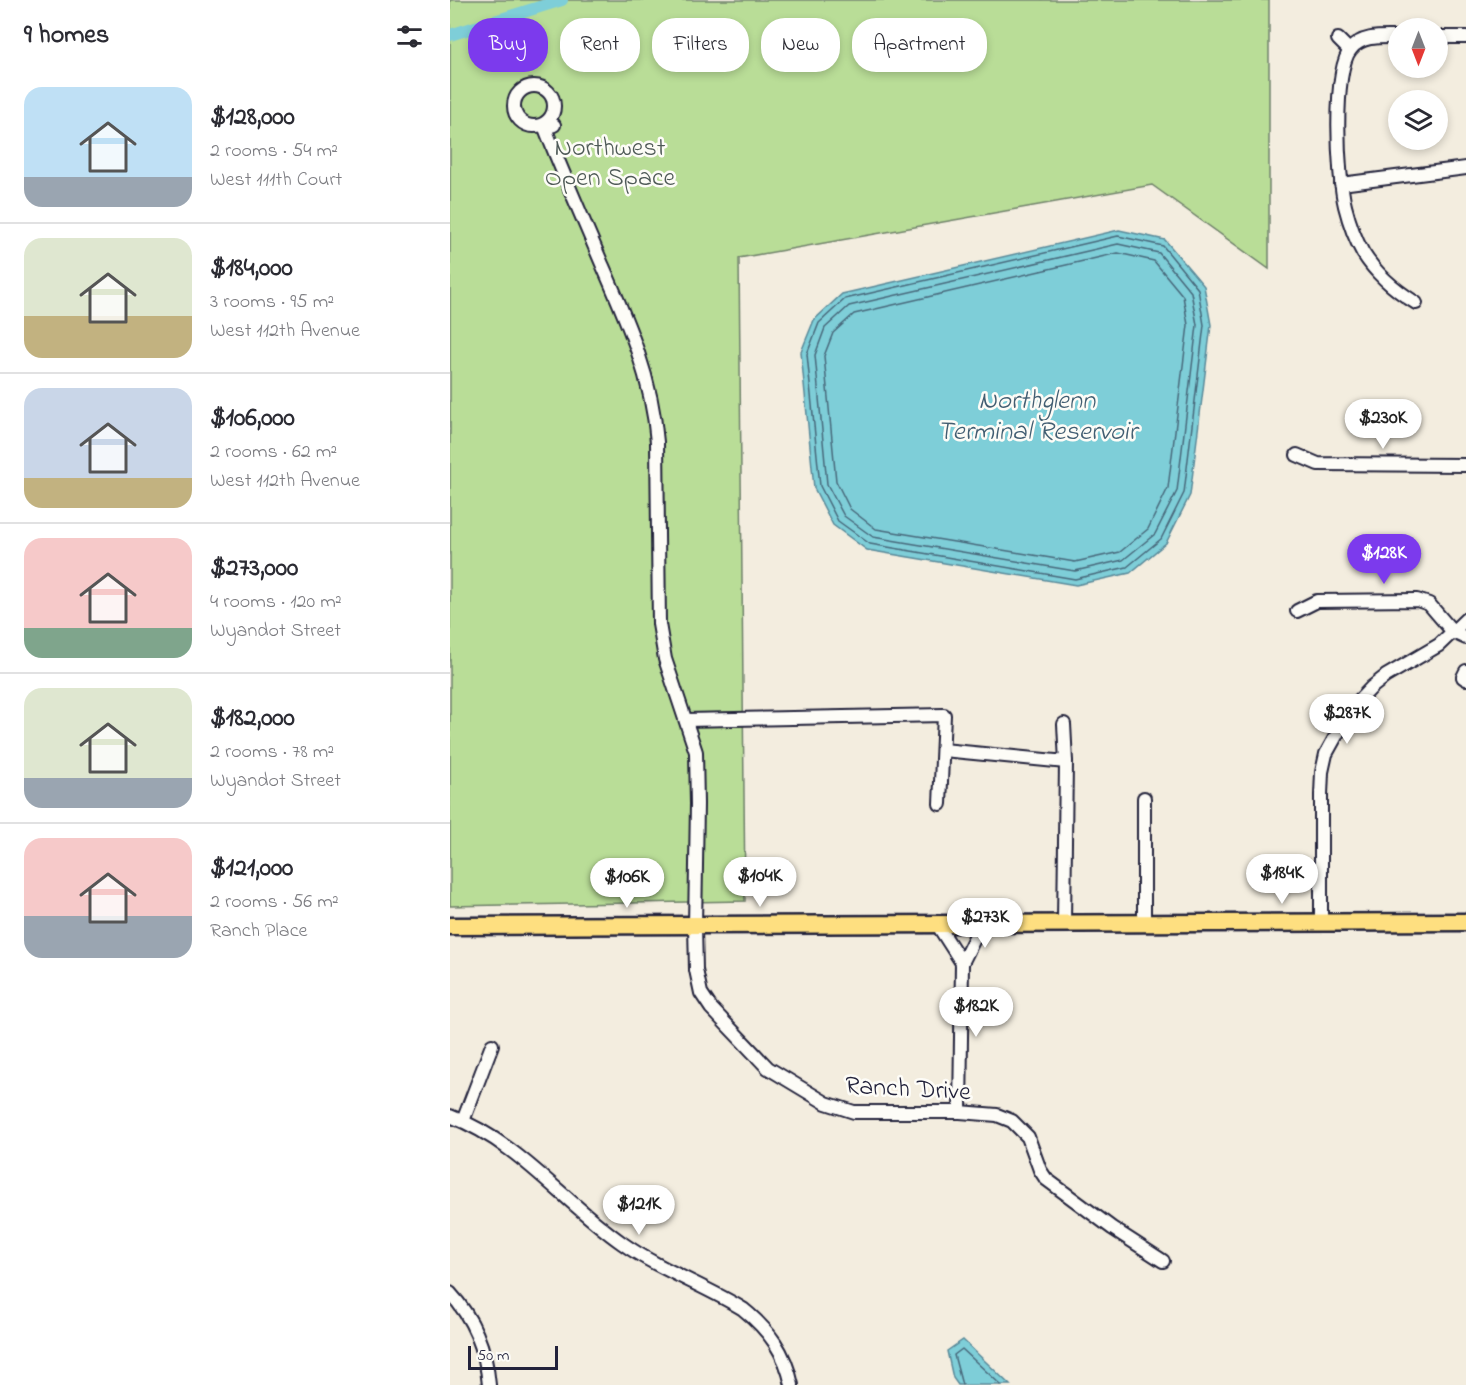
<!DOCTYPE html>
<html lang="en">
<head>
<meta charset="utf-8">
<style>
  body { margin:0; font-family:"Indie Flower",sans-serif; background:#f2f2f3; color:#2b2b33; height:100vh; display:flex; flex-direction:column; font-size:22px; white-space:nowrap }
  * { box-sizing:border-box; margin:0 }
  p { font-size:20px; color:#7c7c81 }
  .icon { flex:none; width:33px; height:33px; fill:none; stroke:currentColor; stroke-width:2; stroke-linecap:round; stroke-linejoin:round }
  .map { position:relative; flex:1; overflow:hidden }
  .sheet { display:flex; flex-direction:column; background:#fff; width:450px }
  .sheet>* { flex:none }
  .hud { position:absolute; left:18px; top:18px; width:570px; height:54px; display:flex; gap:12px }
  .needle { width:39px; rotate:180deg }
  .fabs { position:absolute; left:938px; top:18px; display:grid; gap:12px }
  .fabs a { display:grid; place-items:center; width:60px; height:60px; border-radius:50%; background:#fff; box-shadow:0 3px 9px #0003; font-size:30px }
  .scale { position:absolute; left:18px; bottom:15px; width:90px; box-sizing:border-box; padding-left:6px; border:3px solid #22223b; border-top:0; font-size:16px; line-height:21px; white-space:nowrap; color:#22223b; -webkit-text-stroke:4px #fdfcf7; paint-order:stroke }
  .price { position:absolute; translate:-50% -51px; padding:0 14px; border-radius:21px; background:#fff; color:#222; font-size:20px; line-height:39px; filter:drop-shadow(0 2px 3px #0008) }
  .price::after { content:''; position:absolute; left:50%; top:36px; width:18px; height:14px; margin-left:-9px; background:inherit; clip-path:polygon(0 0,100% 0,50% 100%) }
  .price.on { background:#7c3aed; color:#fff }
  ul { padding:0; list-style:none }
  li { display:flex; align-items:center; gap:18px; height:150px; padding:0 24px }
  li+li { border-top:2px solid #e1e1e2 }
  li span { display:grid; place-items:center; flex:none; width:168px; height:120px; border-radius:18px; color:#555 }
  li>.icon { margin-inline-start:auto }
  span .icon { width:72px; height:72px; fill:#fffc; stroke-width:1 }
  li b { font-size:26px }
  h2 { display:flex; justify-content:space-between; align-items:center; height:72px; padding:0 24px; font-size:26px }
  .chip { padding:0 21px; border-radius:24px; background:#fff; box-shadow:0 3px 9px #0003; font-size:21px; line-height:54px }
  .chip.on { background:#7c3aed; color:#fff }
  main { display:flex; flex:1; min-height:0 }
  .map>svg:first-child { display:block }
  .green { fill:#b9dd97; stroke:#6e8069; stroke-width:1.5 }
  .water { fill:#7eced8; stroke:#598999; stroke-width:1.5 }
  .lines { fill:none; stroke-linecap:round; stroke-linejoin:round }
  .shore { stroke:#47677a; stroke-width:1.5 }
  .canal { stroke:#7eced8; stroke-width:12 }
  .minor-casing { stroke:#22223b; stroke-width:16 }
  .major-casing { stroke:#22223b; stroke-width:21 }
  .minor { stroke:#fdfcf7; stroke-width:12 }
  .major { stroke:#fedf80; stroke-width:16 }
  .labels { text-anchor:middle; stroke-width:5; stroke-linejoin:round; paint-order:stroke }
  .park-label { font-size:26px; fill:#4f5a57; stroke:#fdfcf7 }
  .street-label { font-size:26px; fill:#22223b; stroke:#fdfcf7 }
  .water-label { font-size:27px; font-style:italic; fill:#425e72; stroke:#fdfcf7 }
</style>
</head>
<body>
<main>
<section class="sheet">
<h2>9 homes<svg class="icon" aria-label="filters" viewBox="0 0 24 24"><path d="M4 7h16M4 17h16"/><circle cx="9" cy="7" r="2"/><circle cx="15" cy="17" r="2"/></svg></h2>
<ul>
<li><span style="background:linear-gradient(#bfe0f5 75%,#9aa5b1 0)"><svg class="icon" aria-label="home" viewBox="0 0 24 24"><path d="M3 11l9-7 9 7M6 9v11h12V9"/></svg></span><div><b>$128,000</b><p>2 rooms · 54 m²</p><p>West 111th Court</p></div></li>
<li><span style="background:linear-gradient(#dfe7d0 65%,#c2b280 0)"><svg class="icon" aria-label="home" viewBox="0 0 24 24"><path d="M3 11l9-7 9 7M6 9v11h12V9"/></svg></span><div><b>$184,000</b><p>3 rooms · 95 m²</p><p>West 112th Avenue</p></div></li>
<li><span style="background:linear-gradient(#c9d6e8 75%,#c2b280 0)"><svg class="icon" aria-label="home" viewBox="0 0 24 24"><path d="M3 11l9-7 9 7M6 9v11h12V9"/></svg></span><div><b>$106,000</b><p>2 rooms · 62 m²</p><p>West 112th Avenue</p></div></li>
<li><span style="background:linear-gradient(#f6c9c9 75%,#7fa58c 0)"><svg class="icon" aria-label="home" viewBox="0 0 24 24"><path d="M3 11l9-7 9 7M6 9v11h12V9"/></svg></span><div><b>$273,000</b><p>4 rooms · 120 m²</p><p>Wyandot Street</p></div></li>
<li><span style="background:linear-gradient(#dfe7d0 75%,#9aa5b1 0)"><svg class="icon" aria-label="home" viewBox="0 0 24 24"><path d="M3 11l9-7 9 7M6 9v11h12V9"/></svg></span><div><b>$182,000</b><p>2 rooms · 78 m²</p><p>Wyandot Street</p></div></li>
<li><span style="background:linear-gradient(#f6c9c9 65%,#9aa5b1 0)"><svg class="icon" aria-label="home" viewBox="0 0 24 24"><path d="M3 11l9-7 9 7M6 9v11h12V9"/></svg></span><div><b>$121,000</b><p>2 rooms · 56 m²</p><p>Ranch Place</p></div></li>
</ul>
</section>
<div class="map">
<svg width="1016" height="1385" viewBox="0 0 1016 1385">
  <rect width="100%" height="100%" fill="#f3eddf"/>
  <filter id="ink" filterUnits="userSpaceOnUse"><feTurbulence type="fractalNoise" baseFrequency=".0167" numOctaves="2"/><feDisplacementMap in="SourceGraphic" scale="12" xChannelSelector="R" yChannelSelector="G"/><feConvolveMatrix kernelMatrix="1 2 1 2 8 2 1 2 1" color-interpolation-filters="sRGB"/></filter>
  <g filter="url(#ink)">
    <polygon class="green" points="0,0 819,0 819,269 702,185 289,258 295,901 0,906"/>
    <g class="water">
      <polygon points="669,230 715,240 754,286 761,325 740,495 716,543 680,573 626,585 417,550 383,525 364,488 351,352 364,320 392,294"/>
      <polygon points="513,1340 560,1385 508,1385 503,1378 497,1351"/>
    </g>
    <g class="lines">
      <g class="shore">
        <polygon points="668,236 713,246 748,289 754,325 734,493 711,539 677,567 625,579 420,544 388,521 370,486 357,354 369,323 395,299"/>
        <polygon points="668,244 709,253 741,292 747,325 727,491 705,534 673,560 625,571 423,537 394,516 377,484 365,355 375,328 399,306"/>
        <polygon points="668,253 704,261 733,296 738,325 718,488 698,529 670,552 625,562 426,529 400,509 386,481 374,356 383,333 404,314"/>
        <polyline points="512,1385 504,1355 512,1349 551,1385"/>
      </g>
      <polyline class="canal" points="0,35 112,0"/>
      <g class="minor-casing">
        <g id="minor">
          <path d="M948,37C932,37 912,35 901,49C882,70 888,178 895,206C899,222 905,239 913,253C926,274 945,290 966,303"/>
          <polyline points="987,37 1016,37"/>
          <polyline points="888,39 899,50"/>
          <circle cx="84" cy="106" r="20"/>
          <path d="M104,125L95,128C113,174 133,219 152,264C178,323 202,377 207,442L209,624L215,659L246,752L247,804L245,926L246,970L251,993L261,1008L318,1068L376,1103L404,1112H510L547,1115L562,1121L578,1137L590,1170L596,1179L662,1228L713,1261"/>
          <polyline points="891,184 1016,168"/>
          <polyline points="847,455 868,464 1016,465"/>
          <polyline points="847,611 867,601 967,600 979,604 1003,632 1016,638"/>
          <polyline points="1016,671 1013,677 1016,679"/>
          <polyline points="236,720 494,715 490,804"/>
          <polyline points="493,750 616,762 614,724"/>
          <polyline points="694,798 694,923"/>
          <polyline points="614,923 616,762"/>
          <polyline points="871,923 871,795 872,772 876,754 901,709 922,687 936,676 989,645 1016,619"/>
          <polyline points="487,924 512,963"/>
          <polyline points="510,1112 512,963 532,923"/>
          <path d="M0,1116C69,1142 113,1202 172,1243C210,1270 254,1285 293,1309C319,1330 335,1352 342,1385"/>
          <polyline points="13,1121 42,1045"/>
          <path d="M0,1293C24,1319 36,1350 39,1385"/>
        </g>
      </g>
      <g class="major-casing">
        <polyline id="major" points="0,926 1016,922"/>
      </g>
      <use href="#minor" class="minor"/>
      <use href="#major" class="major"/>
    </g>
  </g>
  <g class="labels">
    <g class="park-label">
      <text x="160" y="155">Northwest<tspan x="160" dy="30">Open Space</tspan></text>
    </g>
    <g class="street-label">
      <text transform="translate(458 1087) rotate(3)" y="9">Ranch Drive</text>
    </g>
    <g class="water-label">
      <text x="587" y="408">Northglenn<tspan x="587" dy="31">Terminal Reservoir</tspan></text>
    </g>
  </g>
</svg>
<div class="fabs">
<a><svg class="needle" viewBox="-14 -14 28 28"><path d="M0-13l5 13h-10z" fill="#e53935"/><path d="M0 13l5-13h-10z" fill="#7c7c81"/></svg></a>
<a><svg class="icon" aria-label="layers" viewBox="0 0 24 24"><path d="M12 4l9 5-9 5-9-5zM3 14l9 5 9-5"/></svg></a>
</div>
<div class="scale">50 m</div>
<b class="price" style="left:933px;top:450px">$230K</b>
<b class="price on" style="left:934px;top:585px">$128K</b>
<b class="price" style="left:897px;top:745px">$287K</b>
<b class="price" style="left:832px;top:905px">$184K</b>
<b class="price" style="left:310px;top:908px">$104K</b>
<b class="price" style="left:177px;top:909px">$106K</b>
<b class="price" style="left:535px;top:949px">$273K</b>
<b class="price" style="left:526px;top:1038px">$182K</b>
<b class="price" style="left:189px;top:1236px">$121K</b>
<div class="hud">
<a class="chip on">Buy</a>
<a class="chip">Rent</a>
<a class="chip">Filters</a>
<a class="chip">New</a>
<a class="chip">Apartment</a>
</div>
</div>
</main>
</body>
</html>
